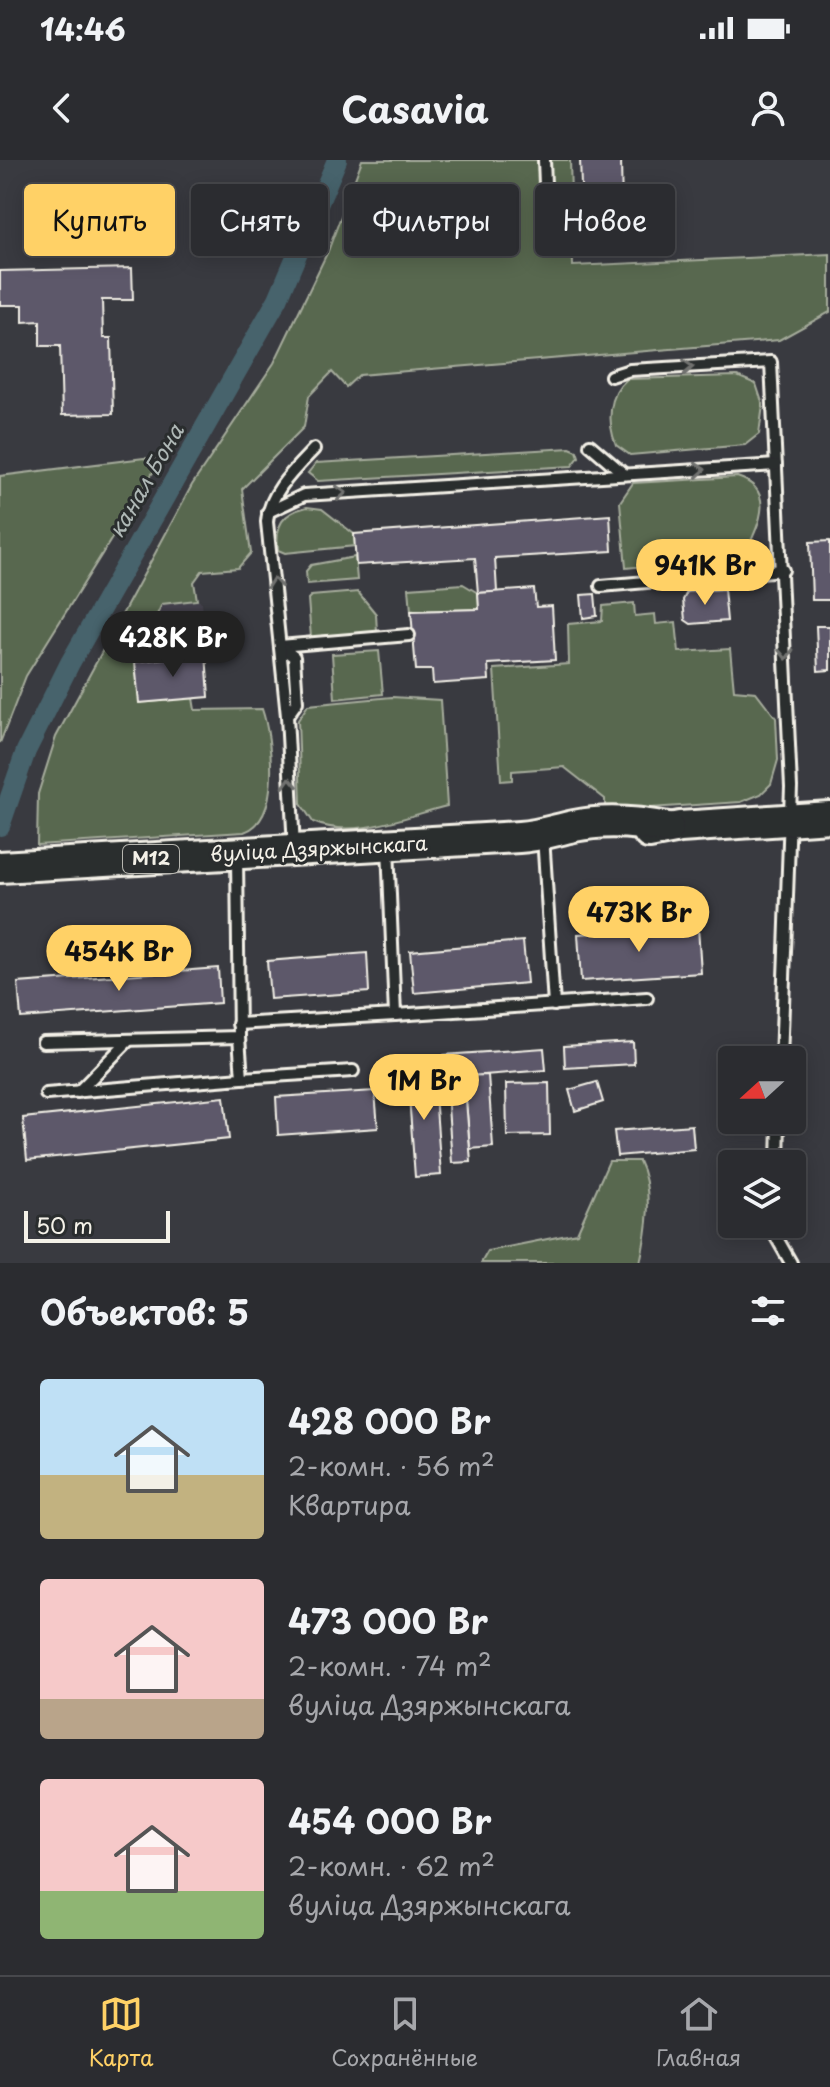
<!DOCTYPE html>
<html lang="ru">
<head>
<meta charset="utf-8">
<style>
  body { margin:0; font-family:"Playpen Sans",sans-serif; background:#333438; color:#f1f3f6; height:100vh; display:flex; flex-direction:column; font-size:30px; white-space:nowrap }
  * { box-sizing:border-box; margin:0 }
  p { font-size:26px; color:#a6a7ab }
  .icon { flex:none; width:44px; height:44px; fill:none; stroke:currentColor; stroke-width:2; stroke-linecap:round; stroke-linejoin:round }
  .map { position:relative; height:1103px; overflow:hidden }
  .side { display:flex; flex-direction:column; background:#2b2c30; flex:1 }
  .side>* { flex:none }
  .hud { position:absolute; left:24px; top:24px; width:782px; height:72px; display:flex; gap:16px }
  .needle { width:52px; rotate:249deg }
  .controls { position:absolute; left:718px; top:886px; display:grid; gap:16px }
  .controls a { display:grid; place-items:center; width:88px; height:88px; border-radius:8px; background:#2b2c30; box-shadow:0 4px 20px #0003,0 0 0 2px #47484c; font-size:40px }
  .scale { position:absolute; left:24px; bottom:20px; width:146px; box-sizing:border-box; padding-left:8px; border:4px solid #f4f1e8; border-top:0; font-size:22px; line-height:28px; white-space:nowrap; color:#f4f1e8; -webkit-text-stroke:6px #2a2d2e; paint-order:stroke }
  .price { position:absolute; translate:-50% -68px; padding:0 18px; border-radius:28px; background:#ffd166; color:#111; font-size:26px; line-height:52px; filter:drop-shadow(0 2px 4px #0008) }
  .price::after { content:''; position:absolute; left:50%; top:48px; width:24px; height:18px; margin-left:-12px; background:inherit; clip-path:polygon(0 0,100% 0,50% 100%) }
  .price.selected { background:#222; color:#fff }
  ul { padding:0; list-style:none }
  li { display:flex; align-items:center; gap:24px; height:200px; padding:0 40px }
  li span { display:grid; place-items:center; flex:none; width:224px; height:160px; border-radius:8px; color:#555 }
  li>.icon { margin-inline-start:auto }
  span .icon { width:96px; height:96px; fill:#fffc; stroke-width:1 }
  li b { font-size:34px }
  h2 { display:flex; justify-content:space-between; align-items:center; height:96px; padding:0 40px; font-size:34px }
  .tag { padding:0 28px; border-radius:8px; background:#2b2c30; box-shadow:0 4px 20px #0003,0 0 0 2px #47484c; font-size:28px; line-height:72px }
  .tag.selected { background:#ffd166; color:#111 }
  .status { display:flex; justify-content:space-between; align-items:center; height:56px; padding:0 40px; background:#2b2c30; direction:ltr }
  .status svg { height:22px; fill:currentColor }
  header { display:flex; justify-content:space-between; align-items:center; height:104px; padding:0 40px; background:#2b2c30; font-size:36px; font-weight:700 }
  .tab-bar { display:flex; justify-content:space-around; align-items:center; height:112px; border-top:2px solid #47484c; background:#2b2c30; font-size:22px; color:#a6a7ab }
  .tab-bar a { display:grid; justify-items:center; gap:4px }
  .tab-bar .selected { color:#ffd166 }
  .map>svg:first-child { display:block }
  .built { fill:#44434d }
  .green { fill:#596850; stroke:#a6ac9c; stroke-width:2 }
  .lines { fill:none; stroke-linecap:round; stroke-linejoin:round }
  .canal { stroke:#47636c; stroke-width:20 }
  .building { fill:#5d596b; stroke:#f4f1e8; stroke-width:2 }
  .service-casing { stroke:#f4f1e8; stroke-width:16 }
  .primary-casing { stroke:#f4f1e8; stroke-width:36 }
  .service { stroke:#2a2d2e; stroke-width:10 }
  .primary { stroke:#2a2d2e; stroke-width:30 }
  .oneway { stroke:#71726f }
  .labels { text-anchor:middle; stroke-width:6; stroke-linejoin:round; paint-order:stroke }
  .shield { fill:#2a2d2e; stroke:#b7b6b0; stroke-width:2 }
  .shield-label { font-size:18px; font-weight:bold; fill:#f4f1e8 }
  .street-label { font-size:20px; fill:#f4f1e8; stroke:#2a2d2e }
  .water-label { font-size:22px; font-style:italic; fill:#afb8b6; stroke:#2a2d2e }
</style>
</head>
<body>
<div class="status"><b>14:46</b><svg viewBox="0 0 49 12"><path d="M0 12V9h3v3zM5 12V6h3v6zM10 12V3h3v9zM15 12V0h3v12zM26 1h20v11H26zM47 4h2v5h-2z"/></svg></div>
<header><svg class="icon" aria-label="back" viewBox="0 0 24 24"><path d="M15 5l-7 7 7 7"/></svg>Casavia<svg class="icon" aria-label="person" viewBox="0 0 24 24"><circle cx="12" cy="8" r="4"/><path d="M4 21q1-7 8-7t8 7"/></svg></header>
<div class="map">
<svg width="830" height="1103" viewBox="0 0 830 1103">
  <rect width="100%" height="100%" fill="#393a40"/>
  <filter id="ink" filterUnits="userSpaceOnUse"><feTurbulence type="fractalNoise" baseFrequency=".0125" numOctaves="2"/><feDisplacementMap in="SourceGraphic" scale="16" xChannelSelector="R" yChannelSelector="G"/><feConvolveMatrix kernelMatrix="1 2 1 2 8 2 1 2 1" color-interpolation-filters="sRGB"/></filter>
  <g filter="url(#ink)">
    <polygon class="built" points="197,440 202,442 209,537 139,543 135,502 162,444"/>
    <g class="green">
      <path d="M362,0H570L573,106L830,94V152L779,180L359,215L346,227L332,212L309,236L304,267L242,329L251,393L238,408L202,411L194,422L197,440L162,444L135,502L140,543L193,538L195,550L262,549C272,578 282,660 244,672L37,685L38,634L56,577L192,325L274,203L328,91Z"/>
      <path d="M737,216L756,224L763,245L759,274L745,285L630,295L616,285C607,262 608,235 627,219Z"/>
      <polygon points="570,288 577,291 579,297 572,306 318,321 308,313 316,303"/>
      <polygon points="144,298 160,301 26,516 0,583 0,316"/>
      <path d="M737,317C779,330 757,368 744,396L626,408L620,342L633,323Z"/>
      <path d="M307,347L322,349L354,374L355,386L285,393L278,390C275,365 282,353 307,347Z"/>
      <polygon points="355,397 357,420 307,424 306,411 311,405"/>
      <polygon points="463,424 478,433 479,449 411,451 409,428"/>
      <polygon points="358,432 376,454 377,472 373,475 311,478 308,439 311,436"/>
      <polygon points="634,443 635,456 655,454 656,464 676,462 679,492 730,489 734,530 756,532 776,558 778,600 771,624 761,634 741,642 605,651 605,639 564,607 512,611 512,620 501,621 494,509 569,504 568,464 602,461 603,446"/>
      <polygon points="379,491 383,534 335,539 332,494"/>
      <path d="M392,537L440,540L447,646C406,656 354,680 313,662L301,644L298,560L308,545Z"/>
      <path d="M609,1001H639C654,1031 647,1071 640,1103H481L488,1091L577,1073Z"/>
    </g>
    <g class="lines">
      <polyline class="canal" points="0,666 26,591 70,503 278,139 337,0"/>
    </g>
    <g class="building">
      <polygon points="580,0 621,0 622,49 582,51"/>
      <polygon points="132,108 133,140 102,140 103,178 111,178 113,254 62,255 60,186 40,186 40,161 23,162 23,145 0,145 0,111"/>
      <polygon points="610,355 612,391 495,398 497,432 478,433 475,398 356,405 354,374"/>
      <polygon points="830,381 830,440 812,440 810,382"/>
      <polygon points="534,429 536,447 552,446 555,500 488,504 489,520 433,524 432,510 416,510 411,451 479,449 478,433"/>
      <polygon points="724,429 727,461 691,464 685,460 683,440 687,432"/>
      <polygon points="595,434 597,456 583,458 581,435"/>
      <polygon points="816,466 830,466 830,510 818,511"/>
      <polygon points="206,493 209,537 139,543 135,502"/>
      <polygon points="698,767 701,813 581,821 578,774"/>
      <polygon points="523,781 527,823 414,833 410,791"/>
      <polygon points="367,793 369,832 270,839 267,801"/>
      <polygon points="218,808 220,843 21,858 18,823"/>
      <polygon points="633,882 634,904 565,908 564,886"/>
      <polygon points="544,888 546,910 446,918 444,895"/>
      <polygon points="433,907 441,1015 415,1017 407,909"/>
      <polygon points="488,915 493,987 470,989 464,916"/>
      <polygon points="464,916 471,1002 452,1003 446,918"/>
      <polygon points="597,922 603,942 575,951 569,930"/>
      <polygon points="549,923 550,975 507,976 506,924"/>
      <polygon points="375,931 378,968 278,975 276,937"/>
      <polygon points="224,937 229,979 27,1000 23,958"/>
      <polygon points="692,965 694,989 617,996 614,971"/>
    </g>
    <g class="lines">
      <g class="service-casing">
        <g id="service">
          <polyline points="544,0 545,24"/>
          <polyline points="611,216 630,210 771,202 791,627 781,900"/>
          <polyline points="590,285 624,314"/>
          <polyline points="268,352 304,335 776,305"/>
          <polyline points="601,426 783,410"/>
          <polyline points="280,486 409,475"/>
          <polyline points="280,486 294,497 297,542 287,556"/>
          <polyline points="543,676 554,845"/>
          <path d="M294,688L287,556L267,362C269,333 295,309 314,289"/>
          <polyline points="395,855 647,838"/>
          <polyline points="238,864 395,855 388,687"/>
          <polyline points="43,882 239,877 237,696"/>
          <polyline points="242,918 353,911"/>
          <polyline points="78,932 129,880"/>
          <polyline points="46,934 242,918 239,877"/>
          <polyline points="778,1004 779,960"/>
          <polyline points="776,1064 775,1075 791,1103"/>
        </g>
      </g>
      <g class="primary-casing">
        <g id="primary">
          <polyline points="649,673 680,667 830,657"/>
          <path d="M0,707L519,677C539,676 555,670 574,666C606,659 637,662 668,668"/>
        </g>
      </g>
      <use href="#service" class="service"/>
      <use href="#primary" class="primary"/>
    </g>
    <defs><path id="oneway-chevron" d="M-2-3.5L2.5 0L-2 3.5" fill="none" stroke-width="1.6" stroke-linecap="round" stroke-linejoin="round" transform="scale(2)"/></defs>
    <g class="oneway">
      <use href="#oneway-chevron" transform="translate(688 207) rotate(-3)"/>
      <use href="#oneway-chevron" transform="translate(700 310) rotate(-4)"/>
      <use href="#oneway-chevron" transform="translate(341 333) rotate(-4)"/>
      <use href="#oneway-chevron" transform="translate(274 423) rotate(-95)"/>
      <use href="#oneway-chevron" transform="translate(786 494) rotate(88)"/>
      <use href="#oneway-chevron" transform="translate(290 623) rotate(-93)"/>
    </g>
  </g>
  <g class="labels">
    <rect class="shield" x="123" y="685" width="56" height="28" rx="6"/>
    <g class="shield-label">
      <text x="151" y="705">М12</text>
    </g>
    <g class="street-label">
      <text transform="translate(319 689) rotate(-3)" y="7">вуліца Дзяржынскага</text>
    </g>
    <g class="water-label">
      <text transform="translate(146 321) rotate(-60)" y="8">канал Бона</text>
    </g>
  </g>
</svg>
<div class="controls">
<a><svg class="needle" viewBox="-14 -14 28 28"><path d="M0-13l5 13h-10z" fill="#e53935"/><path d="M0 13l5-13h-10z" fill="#a6a7ab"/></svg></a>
<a><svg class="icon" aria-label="layers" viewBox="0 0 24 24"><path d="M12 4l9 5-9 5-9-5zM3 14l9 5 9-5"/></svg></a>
</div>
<div class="scale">50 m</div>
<b class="price" style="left:705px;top:447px">941K Br</b>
<b class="price selected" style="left:173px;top:519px">428K Br</b>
<b class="price" style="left:639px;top:794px">473K Br</b>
<b class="price" style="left:119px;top:833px">454K Br</b>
<b class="price" style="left:424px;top:962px">1M Br</b>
<div class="hud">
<a class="tag selected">Купить</a>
<a class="tag">Снять</a>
<a class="tag">Фильтры</a>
<a class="tag">Новое</a>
</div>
</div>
<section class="side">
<h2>Объектов: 5<svg class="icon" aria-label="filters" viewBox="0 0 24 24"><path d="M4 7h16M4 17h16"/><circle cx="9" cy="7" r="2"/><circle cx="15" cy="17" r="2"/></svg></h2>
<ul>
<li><span style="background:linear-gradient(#bfe0f5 60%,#c2b280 0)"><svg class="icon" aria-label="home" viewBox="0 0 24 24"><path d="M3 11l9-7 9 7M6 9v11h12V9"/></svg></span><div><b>428 000 Br</b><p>2-комн. · 56 m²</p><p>Квартира</p></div></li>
<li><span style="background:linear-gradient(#f6c9c9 75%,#b9a48a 0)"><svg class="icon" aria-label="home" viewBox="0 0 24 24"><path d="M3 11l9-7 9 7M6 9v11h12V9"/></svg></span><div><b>473 000 Br</b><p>2-комн. · 74 m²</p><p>вуліца Дзяржынскага</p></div></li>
<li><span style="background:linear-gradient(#f6c9c9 70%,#8fb573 0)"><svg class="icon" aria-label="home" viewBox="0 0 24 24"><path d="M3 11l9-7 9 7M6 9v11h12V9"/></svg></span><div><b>454 000 Br</b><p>2-комн. · 62 m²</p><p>вуліца Дзяржынскага</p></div></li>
</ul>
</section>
<nav class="tab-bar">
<a class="selected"><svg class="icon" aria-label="map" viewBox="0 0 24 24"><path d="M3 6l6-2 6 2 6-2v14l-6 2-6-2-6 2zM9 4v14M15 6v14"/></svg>Карта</a>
<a><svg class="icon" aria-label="saved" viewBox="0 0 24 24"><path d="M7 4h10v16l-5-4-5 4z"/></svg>Сохранённые</a>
<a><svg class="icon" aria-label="home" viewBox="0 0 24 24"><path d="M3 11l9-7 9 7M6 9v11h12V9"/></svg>Главная</a>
</nav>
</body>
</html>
